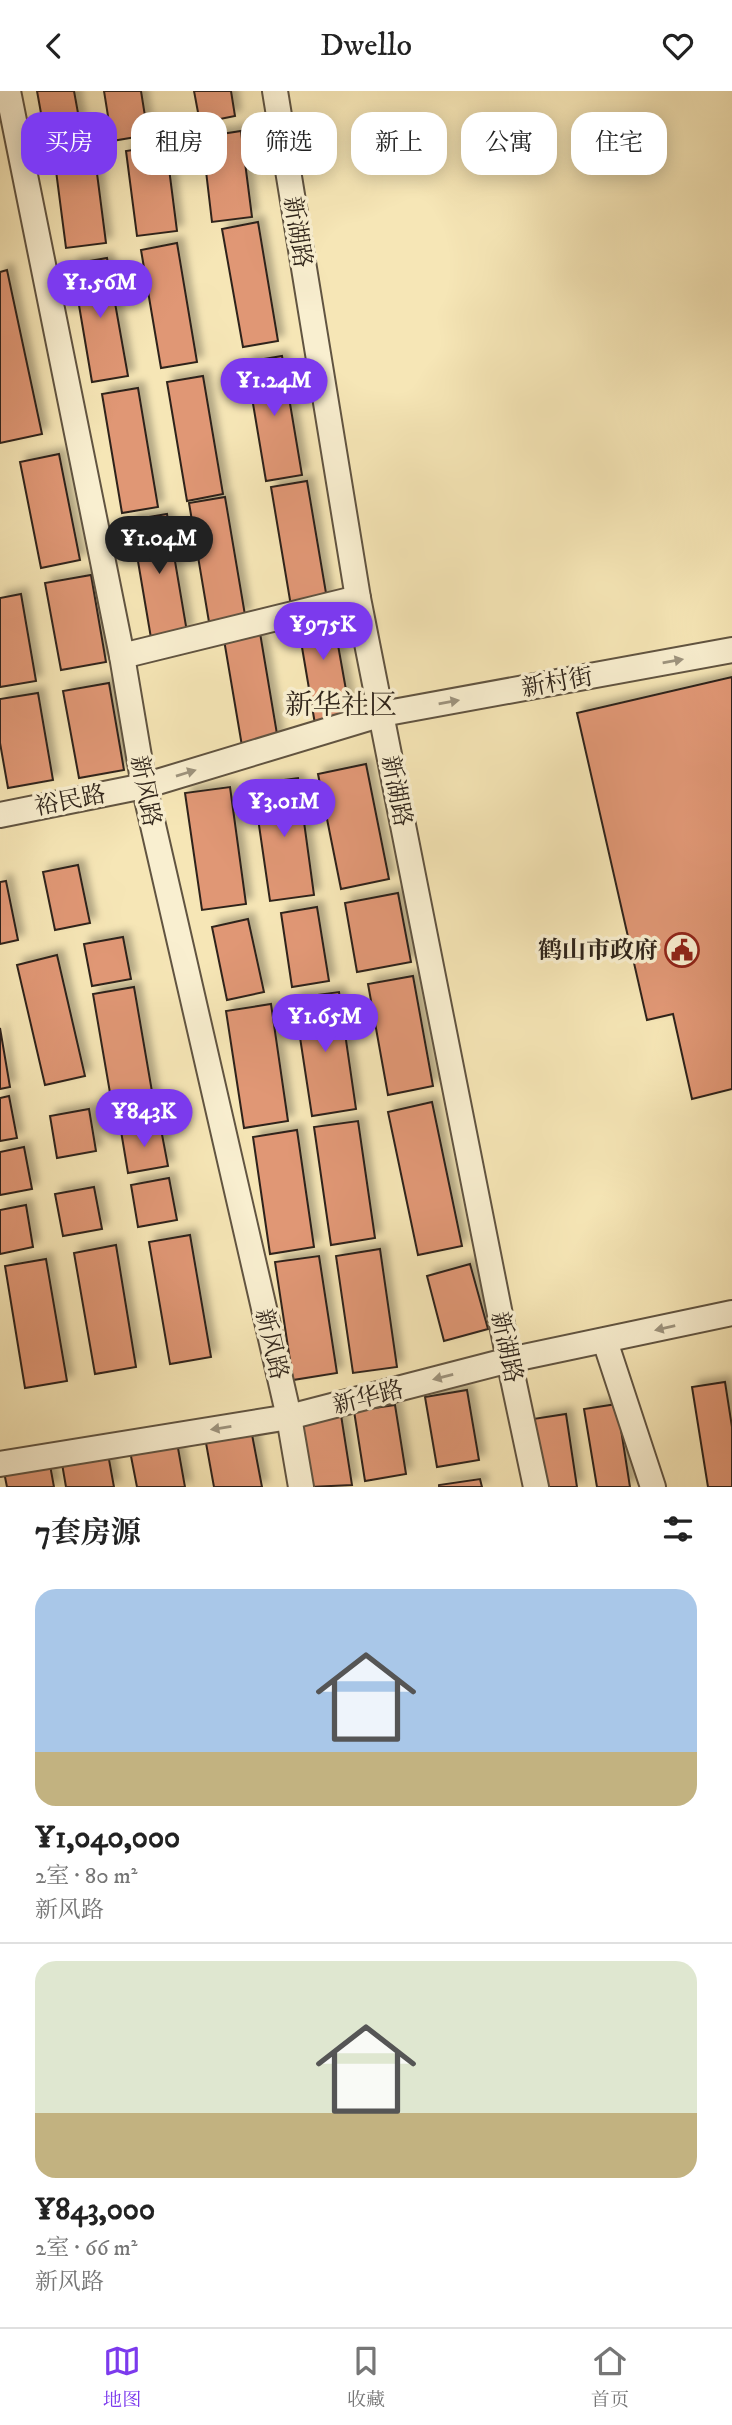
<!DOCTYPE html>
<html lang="zh">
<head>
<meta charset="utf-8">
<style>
  body { margin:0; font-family:"IM FELL DW Pica","Noto Serif SC",serif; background:#f6f6f6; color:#222; height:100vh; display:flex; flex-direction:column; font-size:26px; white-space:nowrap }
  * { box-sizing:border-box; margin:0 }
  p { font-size:23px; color:#767676 }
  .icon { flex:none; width:38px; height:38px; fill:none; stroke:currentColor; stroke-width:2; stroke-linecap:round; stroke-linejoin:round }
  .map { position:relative; height:1396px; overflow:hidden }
  .sheet { display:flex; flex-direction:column; background:#fff; flex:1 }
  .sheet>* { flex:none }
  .guide { position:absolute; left:21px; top:21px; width:691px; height:63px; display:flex; gap:14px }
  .price { position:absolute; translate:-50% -60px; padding:0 16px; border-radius:24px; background:#7c3aed; color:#fff; font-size:23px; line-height:46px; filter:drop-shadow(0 2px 4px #0008) }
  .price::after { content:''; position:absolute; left:50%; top:42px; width:21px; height:16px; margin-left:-10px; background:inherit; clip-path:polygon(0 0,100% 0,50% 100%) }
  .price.on { background:#222; color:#fff }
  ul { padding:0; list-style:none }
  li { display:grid; align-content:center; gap:14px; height:371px; padding:0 35px }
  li+li { border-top:2px solid #e0e0e0 }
  li span { display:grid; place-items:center; height:217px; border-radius:21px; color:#555 }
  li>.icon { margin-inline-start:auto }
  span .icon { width:126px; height:126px; fill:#fffc; stroke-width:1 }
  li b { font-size:30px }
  h2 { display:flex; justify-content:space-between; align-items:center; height:84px; padding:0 35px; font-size:30px }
  .pill { padding:0 24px; border-radius:21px; background:#fff; box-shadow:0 4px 18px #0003; font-size:24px; line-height:63px }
  .pill.on { background:#7c3aed; color:#fff }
  header { display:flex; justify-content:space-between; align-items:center; height:91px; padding:0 35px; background:#fff; font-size:32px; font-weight:600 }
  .tabs { display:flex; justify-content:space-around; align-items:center; height:98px; border-top:2px solid #e0e0e0; background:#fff; font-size:19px; color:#767676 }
  .tabs a { display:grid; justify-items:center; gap:4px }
  .tabs .on { color:#7c3aed }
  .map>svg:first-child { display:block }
  .building { fill:#e09774; stroke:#2f241a; stroke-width:2; filter:url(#shadow) }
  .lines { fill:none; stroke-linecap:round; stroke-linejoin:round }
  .street-casing { stroke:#615441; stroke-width:28 }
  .street { stroke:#f9efd0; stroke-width:24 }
  .oneway { fill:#9e947e }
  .labels { text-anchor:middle; stroke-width:7; stroke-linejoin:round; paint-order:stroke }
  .street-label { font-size:24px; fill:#2f241a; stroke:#f9efd0 }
  .poi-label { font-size:24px; font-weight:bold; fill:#2f241a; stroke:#f9efd0; text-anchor:end }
  .quarter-label { font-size:28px; fill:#2f241a; stroke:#f9efd0 }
</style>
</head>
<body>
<header><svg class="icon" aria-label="back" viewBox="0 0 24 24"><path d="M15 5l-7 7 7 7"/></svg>Dwello<svg class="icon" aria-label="heart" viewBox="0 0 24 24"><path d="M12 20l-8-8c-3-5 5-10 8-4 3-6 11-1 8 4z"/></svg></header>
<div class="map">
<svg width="732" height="1396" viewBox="0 0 732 1396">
  <defs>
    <filter id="shadow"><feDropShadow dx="6" dy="-6" stdDeviation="3.5" flood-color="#0004"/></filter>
  </defs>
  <rect width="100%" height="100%" fill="#f6e6b6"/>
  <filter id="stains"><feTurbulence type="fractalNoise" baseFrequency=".00286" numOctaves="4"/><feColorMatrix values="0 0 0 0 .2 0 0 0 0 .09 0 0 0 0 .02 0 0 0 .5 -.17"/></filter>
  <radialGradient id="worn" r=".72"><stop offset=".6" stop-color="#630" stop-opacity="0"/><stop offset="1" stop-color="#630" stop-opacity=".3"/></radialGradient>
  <g class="building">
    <polygon points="37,0 74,0 84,55 48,61"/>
    <polygon points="104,0 141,0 148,44 112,50"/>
    <polygon points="194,0 231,0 235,25 200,32"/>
    <polygon points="241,40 252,126 212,131 202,46"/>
    <polygon points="166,54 177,140 137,145 126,60"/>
    <polygon points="95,67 106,152 66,157 55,72"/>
    <polygon points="258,131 278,250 243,256 222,138"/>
    <polygon points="177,152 197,271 161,277 141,159"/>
    <polygon points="107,167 128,285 92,291 72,173"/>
    <polygon points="7,179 42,343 0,352 0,181"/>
    <polygon points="282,265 302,384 266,390 246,271"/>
    <polygon points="203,285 223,403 187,410 167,291"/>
    <polygon points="138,297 158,416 122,422 102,303"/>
    <polygon points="59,363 80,469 41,477 20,371"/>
    <polygon points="307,390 327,508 291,515 271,396"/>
    <polygon points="225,406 245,524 209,531 189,412"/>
    <polygon points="167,423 187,541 151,547 131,429"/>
    <polygon points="91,484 106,571 61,579 45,492"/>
    <polygon points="21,503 36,590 0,596 0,507"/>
    <polygon points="330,509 351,627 315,633 295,515"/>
    <polygon points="258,530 278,649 242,655 222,537"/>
    <polygon points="732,586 732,998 692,1008 673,923 647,929 577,622"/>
    <polygon points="109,592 124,679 79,687 63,600"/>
    <polygon points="38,602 53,689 8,697 0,652 0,608"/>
    <polygon points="366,673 389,788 341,798 318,683"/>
    <polygon points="298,687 314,804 270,810 253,693"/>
    <polygon points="230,696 246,813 202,819 185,702"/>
    <polygon points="78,774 90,832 55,839 43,781"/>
    <polygon points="6,790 18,849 0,853 0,791"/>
    <polygon points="398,802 411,871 357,881 345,812"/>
    <polygon points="317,816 329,890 292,896 281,822"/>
    <polygon points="248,828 264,901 227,909 212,836"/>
    <polygon points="123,846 131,888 92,895 84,853"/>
    <polygon points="57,864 85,985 45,994 17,874"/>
    <polygon points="413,885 433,995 388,1004 368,893"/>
    <polygon points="134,896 155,1018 114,1025 93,903"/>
    <polygon points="339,901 356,1018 312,1025 294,907"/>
    <polygon points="271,913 288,1030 244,1037 226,920"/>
    <polygon points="0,937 10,996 0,998"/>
    <polygon points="9,1005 17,1047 0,1050 0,1007"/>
    <polygon points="432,1011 462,1155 418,1164 388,1021"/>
    <polygon points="89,1018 96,1060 57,1067 50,1025"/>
    <polygon points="358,1030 375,1147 331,1154 314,1036"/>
    <polygon points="160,1033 168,1075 128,1082 121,1040"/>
    <polygon points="297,1039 314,1156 270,1163 253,1046"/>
    <polygon points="24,1056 32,1098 0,1104 0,1061"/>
    <polygon points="169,1087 177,1129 138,1136 131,1094"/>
    <polygon points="94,1096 102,1138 63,1145 55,1103"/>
    <polygon points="26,1114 33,1156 0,1163 0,1119"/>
    <polygon points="190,1144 211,1266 170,1273 149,1151"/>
    <polygon points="116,1154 136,1276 95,1283 74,1162"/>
    <polygon points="380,1158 397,1276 353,1282 336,1165"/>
    <polygon points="319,1165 337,1282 293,1289 275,1171"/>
    <polygon points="46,1168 67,1290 25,1297 5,1175"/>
    <polygon points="470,1173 488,1238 444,1250 427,1185"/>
    <polygon points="725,1291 732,1336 732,1396 708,1396 692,1296"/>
    <polygon points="467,1299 479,1369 437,1376 425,1306"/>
    <polygon points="617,1313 630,1396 597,1396 584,1318"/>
    <polygon points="395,1314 406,1383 365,1390 354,1320"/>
    <polygon points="566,1323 577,1396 544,1396 533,1328"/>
    <polygon points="341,1324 352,1394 310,1396 299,1331"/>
    <polygon points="250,1333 262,1396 214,1396 204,1341"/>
    <polygon points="176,1346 185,1396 137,1396 129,1355"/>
    <polygon points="106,1352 114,1396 66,1396 60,1361"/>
    <polygon points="48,1363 54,1396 7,1396 2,1371"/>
    <polygon points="480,1388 482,1396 439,1396 439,1394"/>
  </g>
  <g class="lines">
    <g class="street-casing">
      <g id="street">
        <polyline points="8,0 122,565 144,695 289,1326 301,1396"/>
        <polyline points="275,0 358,507 509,1269 536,1396"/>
        <polyline points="122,565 358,507"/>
        <polyline points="0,724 144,695 382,623 732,559"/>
        <polyline points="605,1250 653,1396"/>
        <polyline points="0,1373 289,1326 509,1269 732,1222"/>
      </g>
    </g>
    <use href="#street" class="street"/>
  </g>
  <defs><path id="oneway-solid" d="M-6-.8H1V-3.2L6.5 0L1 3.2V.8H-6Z" transform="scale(1.75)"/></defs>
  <g class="oneway">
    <use href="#oneway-solid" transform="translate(673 570) rotate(-10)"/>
    <use href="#oneway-solid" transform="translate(449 611) rotate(-10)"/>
    <use href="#oneway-solid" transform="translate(186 682) rotate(-17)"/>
    <use href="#oneway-solid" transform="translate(665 1237) rotate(167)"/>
    <use href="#oneway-solid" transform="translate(443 1286) rotate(166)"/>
    <use href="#oneway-solid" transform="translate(221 1337) rotate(171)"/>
  </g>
  <defs>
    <g id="civic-ring" transform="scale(1.75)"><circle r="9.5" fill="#f9efd0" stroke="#8f2418" stroke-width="1.5"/><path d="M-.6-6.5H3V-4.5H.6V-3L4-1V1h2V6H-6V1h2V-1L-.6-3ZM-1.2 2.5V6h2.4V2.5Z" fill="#8f2418"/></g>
  </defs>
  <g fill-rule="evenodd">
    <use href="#civic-ring" x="682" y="859"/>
  </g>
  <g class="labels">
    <g class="street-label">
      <text transform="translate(298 141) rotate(81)" y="8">新湖路</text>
      <text transform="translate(557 591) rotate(-10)" y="8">新村街</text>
      <text transform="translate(146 700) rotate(79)" y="8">新风路</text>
      <text transform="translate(397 700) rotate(79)" y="8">新湖路</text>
      <text transform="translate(70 709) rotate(-11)" y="8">裕民路</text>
      <text transform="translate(272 1253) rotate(77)" y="8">新风路</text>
      <text transform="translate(507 1256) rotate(78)" y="8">新湖路</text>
      <text transform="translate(368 1306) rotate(-14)" y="8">新华路</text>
    </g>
    <g class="poi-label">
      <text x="658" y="867">鹤山市政府</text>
    </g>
    <g class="quarter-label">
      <text x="341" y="623">新华社区</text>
    </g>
  </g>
  <rect width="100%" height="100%" filter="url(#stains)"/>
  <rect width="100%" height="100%" fill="url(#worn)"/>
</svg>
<b class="price" style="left:100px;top:229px">¥1.56M</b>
<b class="price" style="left:274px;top:327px">¥1.24M</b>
<b class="price on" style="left:159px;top:485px">¥1.04M</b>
<b class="price" style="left:323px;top:571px">¥975K</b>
<b class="price" style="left:284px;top:748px">¥3.01M</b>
<b class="price" style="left:325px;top:963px">¥1.65M</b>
<b class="price" style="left:144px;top:1058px">¥843K</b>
<div class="guide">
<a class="pill on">买房</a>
<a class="pill">租房</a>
<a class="pill">筛选</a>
<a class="pill">新上</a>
<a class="pill">公寓</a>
<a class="pill">住宅</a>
</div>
</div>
<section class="sheet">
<h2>7套房源<svg class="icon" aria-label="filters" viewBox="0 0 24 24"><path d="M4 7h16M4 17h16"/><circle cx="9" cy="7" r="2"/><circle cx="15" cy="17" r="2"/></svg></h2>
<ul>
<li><span style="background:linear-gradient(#a9c7e8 75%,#c2b280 0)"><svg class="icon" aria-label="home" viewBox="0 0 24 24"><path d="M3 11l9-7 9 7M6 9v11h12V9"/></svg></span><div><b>¥1,040,000</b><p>2室 · 80 m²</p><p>新风路</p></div></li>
<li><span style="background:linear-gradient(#dfe7d0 70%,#c2b280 0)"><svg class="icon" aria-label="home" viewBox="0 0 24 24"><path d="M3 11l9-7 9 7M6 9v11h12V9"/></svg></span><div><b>¥843,000</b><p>2室 · 66 m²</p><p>新风路</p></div></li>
</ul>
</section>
<nav class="tabs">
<a class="on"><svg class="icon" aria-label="map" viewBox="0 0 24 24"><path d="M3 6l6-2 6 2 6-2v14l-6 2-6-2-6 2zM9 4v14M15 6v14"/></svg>地图</a>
<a><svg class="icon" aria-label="saved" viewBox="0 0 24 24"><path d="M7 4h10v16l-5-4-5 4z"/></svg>收藏</a>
<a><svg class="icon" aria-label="home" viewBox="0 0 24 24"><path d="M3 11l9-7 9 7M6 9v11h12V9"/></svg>首页</a>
</nav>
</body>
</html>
